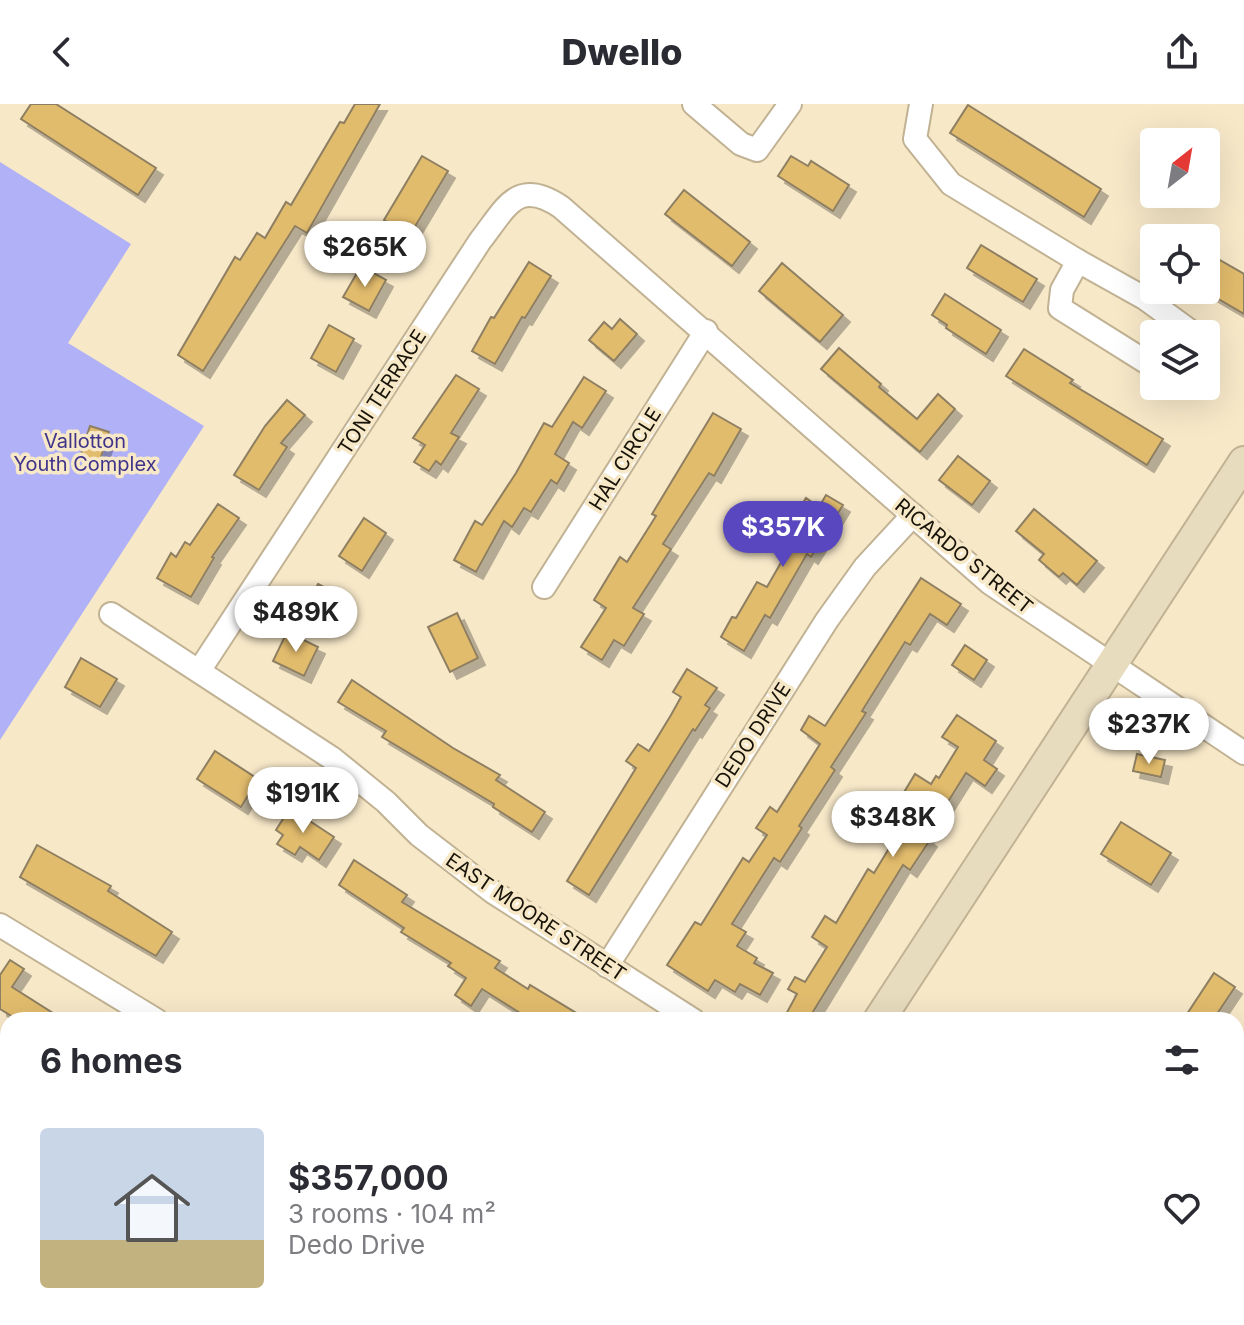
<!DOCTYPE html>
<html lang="en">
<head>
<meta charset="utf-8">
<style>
  body { margin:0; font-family:Inter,sans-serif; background:#f2f2f3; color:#2b2b33; height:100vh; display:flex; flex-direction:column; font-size:30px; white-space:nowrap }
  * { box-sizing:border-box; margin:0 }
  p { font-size:26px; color:#7c7c81 }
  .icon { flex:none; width:44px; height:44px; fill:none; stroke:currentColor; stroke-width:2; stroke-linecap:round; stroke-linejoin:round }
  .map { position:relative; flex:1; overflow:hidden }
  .details { position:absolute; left:0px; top:908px; width:1244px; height:314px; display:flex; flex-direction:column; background:#fff; border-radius:24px 24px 0 0; box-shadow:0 8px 32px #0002 }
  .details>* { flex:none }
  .needle { width:52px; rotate:31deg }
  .buttons { position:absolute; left:1140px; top:24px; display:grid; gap:16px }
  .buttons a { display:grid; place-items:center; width:80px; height:80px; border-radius:8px; background:#fff; box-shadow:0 8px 32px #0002; font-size:40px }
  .price { position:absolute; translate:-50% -68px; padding:0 18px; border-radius:28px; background:#fff; color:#222; font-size:26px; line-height:52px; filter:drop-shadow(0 2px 4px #0008) }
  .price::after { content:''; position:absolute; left:50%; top:48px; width:24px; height:18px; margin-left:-12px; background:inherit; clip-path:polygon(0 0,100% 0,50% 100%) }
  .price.selected { background:#5847bf; color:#fff }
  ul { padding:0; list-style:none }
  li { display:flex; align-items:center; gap:24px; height:200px; padding:0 40px }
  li+li { border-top:2px solid #e1e1e2 }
  li span { display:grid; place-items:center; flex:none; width:224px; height:160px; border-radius:8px; color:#555 }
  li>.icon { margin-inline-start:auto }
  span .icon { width:96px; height:96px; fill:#fffc; stroke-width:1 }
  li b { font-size:34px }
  h2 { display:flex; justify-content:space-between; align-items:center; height:96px; padding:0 40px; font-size:34px }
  header { display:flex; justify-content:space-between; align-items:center; height:104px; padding:0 40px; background:#fff; font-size:36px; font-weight:800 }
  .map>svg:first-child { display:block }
  .green { fill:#b0b1f6 }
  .building { fill:#e2bc6d; stroke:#8e7f62; stroke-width:2; filter:url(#shadow) }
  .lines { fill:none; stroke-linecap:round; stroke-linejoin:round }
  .minor-casing { stroke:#c1b293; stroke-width:26 }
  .secondary-casing { stroke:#c1b293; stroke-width:34 }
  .minor { stroke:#fff; stroke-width:22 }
  .secondary { stroke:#e8dcbe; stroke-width:30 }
  .labels { text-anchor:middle; stroke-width:7; stroke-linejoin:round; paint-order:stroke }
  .street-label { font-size:20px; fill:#181308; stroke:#f7e8c8 }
  .park-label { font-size:20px; fill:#3f3489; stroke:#f7e8c8 }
</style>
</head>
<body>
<header><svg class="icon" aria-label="back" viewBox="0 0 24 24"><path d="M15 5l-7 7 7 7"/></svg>Dwello<svg class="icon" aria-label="share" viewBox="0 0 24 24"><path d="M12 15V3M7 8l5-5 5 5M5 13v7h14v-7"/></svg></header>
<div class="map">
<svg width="1244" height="1221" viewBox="0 0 1244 1221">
  <defs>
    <filter id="shadow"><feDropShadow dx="7" dy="7" stdDeviation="0" flood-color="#0004"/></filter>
  </defs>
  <rect width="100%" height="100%" fill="#f7e8c8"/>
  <polygon class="green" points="0,58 131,140 68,239 204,322 0,636"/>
  <g class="building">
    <polygon points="31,0 56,0 156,64 138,91 21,15"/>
    <polygon points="355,0 380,0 307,129 295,122 203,267 178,251 235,153 240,156 257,129 265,134 286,98 291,101 340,18 344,19"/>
    <polygon points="968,1 1101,85 1084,113 950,29"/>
    <polygon points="422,52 448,67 410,131 384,116"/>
    <polygon points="791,52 808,62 811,57 849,81 833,107 778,72"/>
    <polygon points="684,86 750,138 732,162 665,110"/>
    <polygon points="981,141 1037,175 1023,198 967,164"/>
    <polygon points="1206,148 1244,170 1244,210 1203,186 1206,186"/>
    <polygon points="529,158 551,172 525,214 522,213 495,260 472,247 491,213 494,214"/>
    <polygon points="782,159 843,211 820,238 759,187"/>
    <polygon points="361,162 386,176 369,207 343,193"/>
    <polygon points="945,190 1001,226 986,250 946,224 947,221 932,211"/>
    <polygon points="620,215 637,230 614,257 589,236 604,218 612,225"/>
    <polygon points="329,221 354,235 336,268 311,254"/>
    <polygon points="839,244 881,280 879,283 917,315 938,290 955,305 920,348 821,265"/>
    <polygon points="1024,245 1073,276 1070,279 1163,335 1147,361 1006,272"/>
    <polygon points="456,271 479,285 451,329 459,333 441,361 436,357 429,367 414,358 425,341 413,334"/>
    <polygon points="584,273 606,287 582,324 573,318 555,350 569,359 557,380 551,376 531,408 524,404 512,423 504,417 476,468 454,456 475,417 482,421 516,369 544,319 552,323"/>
    <polygon points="287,296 305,311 281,339 287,343 259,386 234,371 265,322"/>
    <polygon points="713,309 741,325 714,372 709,369 663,440 671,445 633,504 644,510 624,542 614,536 602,556 581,543 606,504 594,496 620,453 627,458 656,412 652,410"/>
    <polygon points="90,322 109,328 99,359 80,353"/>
    <polygon points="958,352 990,377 972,401 939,376"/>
    <polygon points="826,391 843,401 811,453 807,450 770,514 765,511 744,547 721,533 732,513 736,514 757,478 767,483 791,441 781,434 806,394 819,403"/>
    <polygon points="218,400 239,414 212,453 214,454 191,493 157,474 171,449 176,453 185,438 190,441"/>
    <polygon points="1034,405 1097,457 1077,481 1063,469 1059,473 1039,456 1044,450 1016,427"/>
    <polygon points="364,414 386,429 362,467 339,452"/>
    <polygon points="921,474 961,500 947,521 930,510 910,541 905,538 862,607 866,609 831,663 835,666 799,722 802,724 780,758 774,754 732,820 746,828 737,842 757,854 754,859 773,869 760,891 740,880 735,888 715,876 708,887 667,861 695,818 701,821 743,754 749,758 767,731 756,724 770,703 777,708 820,640 801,626 809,612 825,622"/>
    <polygon points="318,480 341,492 330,513 307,501"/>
    <polygon points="457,509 478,554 450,568 428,523"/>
    <polygon points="287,528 318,543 304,572 273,557"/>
    <polygon points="965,541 987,556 974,576 952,561"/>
    <polygon points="81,554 117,575 100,603 65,583"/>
    <polygon points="687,565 717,584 705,601 710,604 695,627 693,625 589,791 567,777 636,664 626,657 638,640 649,647 671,611 681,593 673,588"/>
    <polygon points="352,576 453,644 500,671 496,676 545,708 532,728 493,703 494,700 382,633 386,627 338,598"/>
    <polygon points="957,611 996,637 984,656 997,665 985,682 966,669 926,733 930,736 910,766 903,761 808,916 793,916 785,912 797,890 788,885 795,873 805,878 827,843 812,833 825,812 836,819 868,765 874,769 891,741 880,734 906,692 903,690 915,670 931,680 936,672 939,674 958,643 942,633"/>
    <polygon points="215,647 258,675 241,703 197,675"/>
    <polygon points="1137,650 1165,656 1161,673 1133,667"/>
    <polygon points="290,704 334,733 319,756 300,743 295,751 277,740 283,731 276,726"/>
    <polygon points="1121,718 1171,749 1151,781 1101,750"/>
    <polygon points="37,741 111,782 108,787 172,828 156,852 20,773"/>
    <polygon points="354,756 407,791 402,798 500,857 495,864 528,885 530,881 588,916 531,916 482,885 471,902 455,891 466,874 448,862 451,859 401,828 404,824 339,781"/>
    <polygon points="10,856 24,865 12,883 64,916 18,916 0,905 0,871"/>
    <polygon points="1214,869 1235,883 1213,916 1183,916"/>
  </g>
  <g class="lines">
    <g class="minor-casing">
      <g id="minor">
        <polyline points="694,0 741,40 757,46 790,0"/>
        <polyline points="921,0 915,35 951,80 1078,157 1146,195 1194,230"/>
        <polyline points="1078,157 1062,186 1060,204 1154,263"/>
        <polyline points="544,483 706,227"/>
        <polyline points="111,510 333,655 386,698 419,731 493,788 693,916"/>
        <path d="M199,567L480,137C506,104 517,73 561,103L990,479L1244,649"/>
        <polyline points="0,821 156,916"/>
        <polyline points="607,862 827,516 865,463 913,411"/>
        <polyline points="0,1143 8,1148"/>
        <polyline points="1236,1147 1237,1133"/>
        <polyline points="75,1214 79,1221"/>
        <polyline points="652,1214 663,1221"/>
        <polyline points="348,1221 353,1214"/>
        <polyline points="1228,1221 1229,1214"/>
      </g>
    </g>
    <g class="secondary-casing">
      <g id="secondary">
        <polyline points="879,916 1244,358"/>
        <polyline points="689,1221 694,1214"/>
      </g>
    </g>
    <use href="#minor" class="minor"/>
    <use href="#secondary" class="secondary"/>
  </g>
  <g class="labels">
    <g class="street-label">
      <text transform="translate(382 288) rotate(-57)" y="7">TONI TERRACE</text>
      <text transform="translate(625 355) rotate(-58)" y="7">HAL CIRCLE</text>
      <text transform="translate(964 452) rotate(39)" y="7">RICARDO STREET</text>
      <text transform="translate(753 631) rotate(-57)" y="7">DEDO DRIVE</text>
      <text transform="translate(536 813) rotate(34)" y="7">EAST MOORE STREET</text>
    </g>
    <g class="park-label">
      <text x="85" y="344">Vallotton<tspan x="85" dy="23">Youth Complex</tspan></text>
    </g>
  </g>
</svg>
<div class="buttons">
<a><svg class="needle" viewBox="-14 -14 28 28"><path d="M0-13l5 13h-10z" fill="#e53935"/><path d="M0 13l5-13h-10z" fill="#7c7c81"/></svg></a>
<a><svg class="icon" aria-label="locate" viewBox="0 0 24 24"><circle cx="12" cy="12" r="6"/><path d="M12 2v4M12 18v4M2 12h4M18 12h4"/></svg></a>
<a><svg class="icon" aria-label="layers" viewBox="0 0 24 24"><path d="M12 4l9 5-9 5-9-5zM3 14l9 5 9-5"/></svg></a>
</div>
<b class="price" style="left:365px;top:185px">$265K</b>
<b class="price selected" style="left:783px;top:465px">$357K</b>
<b class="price" style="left:296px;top:550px">$489K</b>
<b class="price" style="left:1149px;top:662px">$237K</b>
<b class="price" style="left:303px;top:731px">$191K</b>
<b class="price" style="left:893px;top:755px">$348K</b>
<section class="details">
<h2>6 homes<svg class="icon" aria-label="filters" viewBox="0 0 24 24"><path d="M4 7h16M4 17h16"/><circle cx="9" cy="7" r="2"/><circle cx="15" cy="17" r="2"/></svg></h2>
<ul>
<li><span style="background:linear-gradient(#c9d6e8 70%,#c2b280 0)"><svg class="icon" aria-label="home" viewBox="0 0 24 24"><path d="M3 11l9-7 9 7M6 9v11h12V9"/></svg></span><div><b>$357,000</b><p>3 rooms · 104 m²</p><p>Dedo Drive</p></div><svg class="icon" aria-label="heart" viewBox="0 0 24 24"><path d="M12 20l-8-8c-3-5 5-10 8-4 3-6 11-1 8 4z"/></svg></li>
</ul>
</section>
</div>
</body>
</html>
